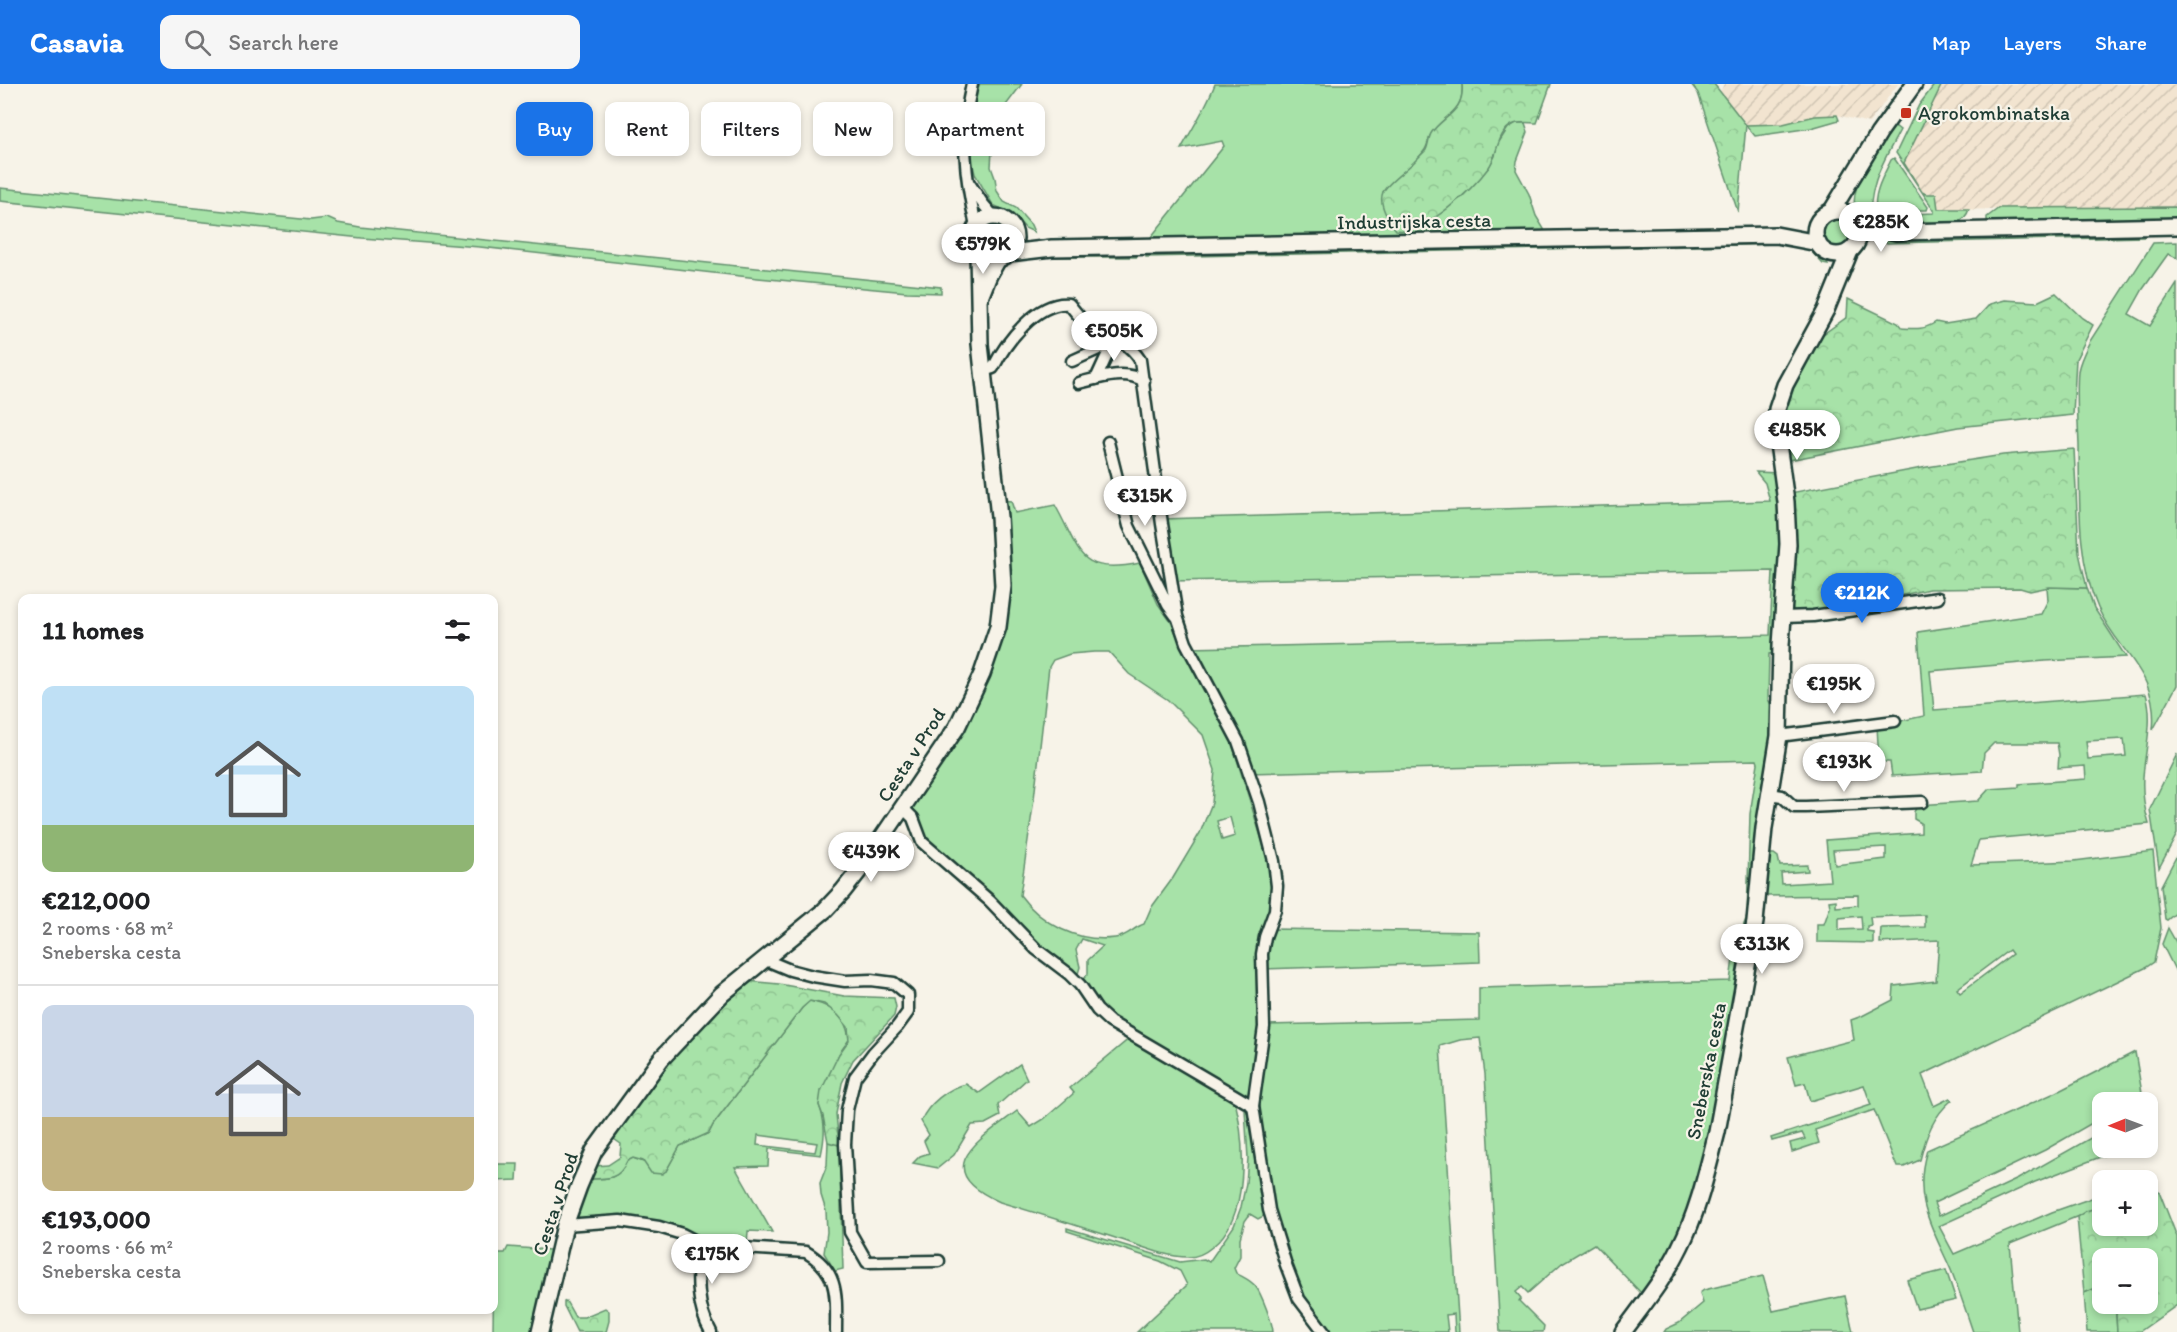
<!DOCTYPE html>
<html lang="en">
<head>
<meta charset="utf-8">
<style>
  body { margin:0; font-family:Itim,sans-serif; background:#f6f6f6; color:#202124; height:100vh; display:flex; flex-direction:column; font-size:22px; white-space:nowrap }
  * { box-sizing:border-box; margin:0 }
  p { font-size:20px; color:#757577 }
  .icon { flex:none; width:33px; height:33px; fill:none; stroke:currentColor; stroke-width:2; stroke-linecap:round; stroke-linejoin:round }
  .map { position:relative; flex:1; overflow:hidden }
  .sheet { position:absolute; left:18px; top:510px; width:480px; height:720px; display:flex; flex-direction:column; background:#fff; border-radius:12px; box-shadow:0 3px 9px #0003 }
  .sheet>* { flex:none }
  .guide { position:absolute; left:516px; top:18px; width:570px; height:54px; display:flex; gap:12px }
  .needle { width:39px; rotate:269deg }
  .buttons { position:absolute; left:2092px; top:1008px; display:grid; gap:12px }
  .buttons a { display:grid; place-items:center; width:66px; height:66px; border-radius:12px; background:#fff; box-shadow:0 3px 9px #0003; font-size:30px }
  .price { position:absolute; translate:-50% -51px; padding:0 14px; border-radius:21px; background:#fff; color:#222; font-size:20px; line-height:39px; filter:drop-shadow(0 2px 3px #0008) }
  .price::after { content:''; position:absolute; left:50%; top:36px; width:18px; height:14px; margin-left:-9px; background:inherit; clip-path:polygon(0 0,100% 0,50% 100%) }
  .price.on { background:#1a73e8; color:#fff }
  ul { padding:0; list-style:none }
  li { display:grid; align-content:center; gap:12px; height:318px; padding:0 24px }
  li+li { border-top:2px solid #e0e0e0 }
  li span { display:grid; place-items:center; height:186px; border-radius:12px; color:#555 }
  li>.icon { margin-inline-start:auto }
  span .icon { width:108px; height:108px; fill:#fffc; stroke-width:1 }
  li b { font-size:26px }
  h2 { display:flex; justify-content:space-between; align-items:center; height:72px; padding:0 24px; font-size:26px }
  .pill { padding:0 21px; border-radius:12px; background:#fff; box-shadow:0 3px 9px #0003; font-size:21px; line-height:54px }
  .pill.on { background:#1a73e8; color:#fff }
  header { display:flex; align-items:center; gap:36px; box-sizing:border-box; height:84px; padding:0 30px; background:#1a73e8; color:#fff }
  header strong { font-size:28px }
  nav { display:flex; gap:33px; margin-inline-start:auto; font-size:21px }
  .search { width:420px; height:54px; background:#f6f6f6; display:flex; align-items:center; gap:15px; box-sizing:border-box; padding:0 21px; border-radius:12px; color:#757577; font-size:22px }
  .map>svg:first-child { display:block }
  .industrial { fill:url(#industrial-furrows) }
  .grass { fill:#a7e2a8; stroke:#63906e; stroke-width:1.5; fill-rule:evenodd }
  .forest { fill:url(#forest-crowns); stroke:#63906e; stroke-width:1.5 }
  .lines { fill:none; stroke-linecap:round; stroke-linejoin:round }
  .street-casing { stroke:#1f3d34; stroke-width:15 }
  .secondary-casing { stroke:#1f3d34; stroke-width:20 }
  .street { stroke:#f7f3e8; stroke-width:10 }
  .secondary { stroke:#f7f3e8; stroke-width:15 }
  .poi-dot { fill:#c8321e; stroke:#f7f3e8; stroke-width:2 }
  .labels { text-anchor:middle; stroke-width:4.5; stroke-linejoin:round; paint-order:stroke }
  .poi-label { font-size:20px; fill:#1f3d34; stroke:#f7f3e8; text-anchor:start }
  .street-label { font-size:20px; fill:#1f3d34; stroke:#f7f3e8 }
</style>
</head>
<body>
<header>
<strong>Casavia</strong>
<div class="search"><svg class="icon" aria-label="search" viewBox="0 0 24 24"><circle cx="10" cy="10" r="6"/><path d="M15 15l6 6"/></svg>Search here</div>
<nav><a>Map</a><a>Layers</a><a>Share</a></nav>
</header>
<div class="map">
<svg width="2177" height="1248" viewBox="0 0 2177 1248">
  <defs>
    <pattern id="industrial-furrows" width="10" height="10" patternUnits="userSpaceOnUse" patternTransform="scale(1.5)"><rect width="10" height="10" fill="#f2e4d0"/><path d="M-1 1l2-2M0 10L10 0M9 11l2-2" fill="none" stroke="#cfc4b3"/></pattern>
    <pattern id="forest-crowns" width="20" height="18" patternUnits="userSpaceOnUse" patternTransform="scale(1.5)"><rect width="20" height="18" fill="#a7e2a8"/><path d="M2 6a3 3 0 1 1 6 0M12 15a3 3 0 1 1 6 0" fill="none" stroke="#8fc391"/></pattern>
  </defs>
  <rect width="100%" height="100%" fill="#f7f3e8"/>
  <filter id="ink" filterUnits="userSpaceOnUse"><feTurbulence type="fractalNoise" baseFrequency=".0167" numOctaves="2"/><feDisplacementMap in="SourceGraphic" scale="12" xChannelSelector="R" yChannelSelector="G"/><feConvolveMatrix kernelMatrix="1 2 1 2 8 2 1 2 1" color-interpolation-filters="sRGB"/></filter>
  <g filter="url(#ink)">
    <g class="industrial">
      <polygon points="1724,0 1898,0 1869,39 1837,31 1815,32 1783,40 1746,41 1720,8"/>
      <polygon points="1942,0 2177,0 2177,123 1937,126 1937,116 1922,108 1904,79"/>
    </g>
    <g class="grass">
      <polygon points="979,0 1022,0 1000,29 993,51 991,83 995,94 997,107 1004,118 1016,124 1031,141 1034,148 1025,144 1013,130 993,121 975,90 969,64 971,38"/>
      <path d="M1215,0H1462C1465,30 1442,31 1431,50C1428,55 1428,62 1424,67C1413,82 1397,95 1383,108L1385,126L1388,131L1389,137L1461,114L1489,83L1495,72L1497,61L1508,44L1516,39H1525L1528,48L1517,77L1516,86L1529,110L1536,132L1547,150L1147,158L1224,62L1222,57L1181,65C1193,43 1206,24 1215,0Z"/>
      <path d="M1935,0H1942L1904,79L1922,108L1926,110H1936L1938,125H1969C1967,133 1962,137 1954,140L1880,141L1881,131L1934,129V126L1896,69L1919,21Z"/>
      <polygon points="1837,31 1839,36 1811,44 1755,52 1746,41 1783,40 1815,32"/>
      <path d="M1895,42L1900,46C1884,77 1867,102 1871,139C1828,123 1880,62 1895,42Z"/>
      <path d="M1894,74L1928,123L1927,126H1876C1873,108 1884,91 1891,76Z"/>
      <polygon points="0,104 311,136 327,134 338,139 360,143 941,203 941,209 907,208 758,194 480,163 362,154 0,117"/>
      <polygon points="2177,123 2177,137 1993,139 1987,136 1987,133 1999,124"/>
      <circle cx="1837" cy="149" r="14"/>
      <circle cx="994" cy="155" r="14"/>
      <polygon points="2144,148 2144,153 1887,159 1881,156 1893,153"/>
      <path d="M1772,155C1794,159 1819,158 1828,181L1823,180L1810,166L1780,160L1650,163V158Z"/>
      <path d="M2177,158V174L2168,170L2143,205L2129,230L2150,242L2177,200V601L2153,646C2159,588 2119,570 2098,524C2076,474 2080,414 2079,361C2078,337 2076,311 2078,287C2080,276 2085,267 2090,257L2153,159Z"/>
      <polygon points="1640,159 1640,163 1146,173 1146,169"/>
      <polygon points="1137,168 1137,173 1034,173 1047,169"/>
      <polygon points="1756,388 1778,389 1783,431 1777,569 1769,570 1768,615 1773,625 1774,635 1755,802 1704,1079 1674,1163 1642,1210 1594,1160 1562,1179 1528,1209 1522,1203 1516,1208 1521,1214 1519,1217 1544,1242 1543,1248 1500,1248 1485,990 1480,954 1460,956 1440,962 1459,1248 1455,1248 1454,1230 1446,1231 1448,1248 1323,1248 1307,1230 1276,1150 1258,1015 1267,941 1479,936 1479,904 1730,897 1737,845 1743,843 1747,832 1750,730 1758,679 1757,676 1248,689 1189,564 1770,551 1773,487 1169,497 1161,435 1770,417 1765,399"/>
      <path d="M1001,416L1011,417L1015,429L1055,421C1081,467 1077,492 1140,479L1158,520L1171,538L1183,566L1231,656L1269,779L1274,803L1272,820L1261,861L1262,928L1251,1013L1244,1014L1112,936L1106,926L1099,921L1082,896L1088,890V876L1103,862L1082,855L1076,866L1080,883L1077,893L936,773L909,723L1001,549ZM1094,568H1109L1129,590L1168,616L1203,651L1215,686L1212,719L1200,749L1173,794L1151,824L1144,840C1134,843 1127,853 1115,854C1078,859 1041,840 1020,811L1034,715L1049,583L1053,576L1070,570ZM1230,733L1235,752L1222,756L1217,737Z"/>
      <path d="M2047,503L2087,504L2094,524L2126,573L2045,577L1930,587L1934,626L2146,610C2154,637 2145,665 2143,693C2142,709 2144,724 2149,740L1979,756L1971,781L2074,777L2153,767L2161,844L2154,878L2145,884L1922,991L1934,1022L1950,1014L1952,1016C1933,1032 1926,1052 1920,1076L1904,1083H1897L1874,1026L1815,1046L1819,1059L1792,1068L1790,1059L1805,1055L1802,1049L1772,1057L1771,1054L1871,1021L1864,1001L1810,1017L1805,999L1796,1001L1788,973L1854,956L1851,936L1862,932L1893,916L1894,902L1936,897L1939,856L1880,859L1881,844L1925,843V831L1870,833L1871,841L1867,842V847L1873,848V859L1817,858V840H1824L1830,823L1829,817L1836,816V823L1858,821V811L1766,812L1770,770H1774L1778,773L1780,782L1807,781L1808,787L1781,789L1782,800L1830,797L1826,756L1921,749V739L1914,735V728L1918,721L1978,717L1989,705L2019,703V700L2086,695L2085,682L2058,684L2059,671L2057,659H1994L1984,669L1982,687L1892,692L1890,678H1879L1877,642L1924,632L1918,548L2041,530L2048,516ZM2124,655L2126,672L2088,675L2086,657ZM1886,763V775L1835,781L1833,766ZM1861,832L1862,845L1839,846V834ZM2009,866L2012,870L1960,909L1957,905Z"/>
      <polygon points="2177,670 2177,750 2159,784 2150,725"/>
      <polygon points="2177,771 2177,828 2167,836 2165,835 2161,802"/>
      <polygon points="2168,844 2177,860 2177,890 2162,860"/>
      <polygon points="1270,845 1479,848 1480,878 1263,885"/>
      <path d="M809,917C831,921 847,933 849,956L839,970L819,1021C826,1039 825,1053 821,1071L769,1065L768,1082L735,1083L772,1148L748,1147L747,1161L717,1158L679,1147L577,1135L574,1133L587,1095C607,1095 619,1096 627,1077L633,1074L666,1087L680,1062L709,1049L713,1041L802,924ZM758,1051L817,1059L815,1068L757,1061Z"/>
      <path d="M1130,954L1235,1017C1245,1058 1250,1134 1212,1163C1205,1169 1197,1173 1188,1173C1166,1173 1143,1163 1122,1156C1081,1143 1041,1130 1000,1118C927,1086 979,1056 1017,1027L1031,1043L1044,1035L1074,1009L1070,1004Z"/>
      <path d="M2135,968L2142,1009L2125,1018H2103V1032L2101,1034L2045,1066L1934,1119L1939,1132L2018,1095L2103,1047V1064H2138L2108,1070L2035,1098L1939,1142L1954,1170L2052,1128L2103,1110V1122L2010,1160L2018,1248H1973C1966,1227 1959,1206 1951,1186C1932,1143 1912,1115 1927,1066L2057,1008Z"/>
      <path d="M1020,980L1027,995L998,1021L1000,1032L985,1040L972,1041L954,1071L938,1084L913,1079L920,1072L929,1069L924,1057L929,1051L921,1037C928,1020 948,1004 966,1000L979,1009Z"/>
      <path d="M1245,1026L1248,1027L1253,1038L1267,1130L1258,1135L1250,1130L1245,1137L1240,1154V1172L1234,1184L1236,1189C1242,1193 1251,1196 1256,1203C1261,1209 1273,1240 1273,1248H1137L1187,1201L1180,1187L1160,1177L1067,1147V1144L1180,1178L1204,1175L1209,1178L1234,1142L1241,1123L1246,1099L1248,1074Z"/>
      <polygon points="828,1058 839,1061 843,1185 835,1187 824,1169 827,1148 826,1127 821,1111 820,1099 827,1081"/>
      <polygon points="494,1080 518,1080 517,1096 494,1097"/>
      <polygon points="508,1163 550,1166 554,1168 535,1248 493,1248 494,1169 505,1169"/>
      <polygon points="1946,1186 1956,1216 1917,1225 1907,1196"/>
      <polygon points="1763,1192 1773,1227 1845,1212 1853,1248 1664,1248 1666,1245 1679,1239 1703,1219 1700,1209 1704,1206"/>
      <polygon points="2103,1201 2103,1220 2118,1220 2116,1231 2117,1248 2087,1248 2084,1209"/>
    </g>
    <g class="forest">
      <path d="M1462,0H1551L1537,39C1531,39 1520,37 1514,40C1497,47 1498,70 1489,83C1473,105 1425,151 1396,146C1389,137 1378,120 1383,108C1388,98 1408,85 1416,76C1419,73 1423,69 1426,66C1429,60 1428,53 1432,48C1445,31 1465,27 1462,0Z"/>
      <polygon points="1691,0 1714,0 1746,41 1738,128 1698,9"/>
      <path d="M2056,209L2082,234L2093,241L2076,275L2073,331L1958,343L1784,377L1781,328L1798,284L1822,251L1847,233L1848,215L1898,239L1902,244C1916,245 1924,246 1936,238L1945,240L1976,235L1990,220L2005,216L2037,218Z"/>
      <polygon points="2074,365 2079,469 2087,504 2049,503 2030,507 2020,504 1929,505 1872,518 1799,530 1789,527 1790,409 1927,383 2003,371"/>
      <path d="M747,897L779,900L844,912L894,914L896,923L894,932L853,976L842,999L836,1030L839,1061L828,1058L823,1032L819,1021L821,1007L839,970L849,956L848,943L838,931L824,920L810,917L802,924L713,1041L709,1049L680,1062L666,1087L662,1090L651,1089L643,1077L633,1074L627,1077C619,1096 607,1095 587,1095L594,1082L608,1081L620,1073L621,1060L611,1053C651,998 695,942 747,897Z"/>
      <polygon points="2159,1107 2177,1153 2177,1221 2139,1248 2117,1248 2116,1231 2118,1220 2148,1220 2148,1174 2103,1174 2103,1201 2084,1209 2077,1133 2086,1127 2103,1122 2103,1142 2148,1142 2148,1110"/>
      <polygon points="566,1217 575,1233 584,1233 605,1224 609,1227 609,1237 606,1248 577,1248 564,1222 564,1218"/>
    </g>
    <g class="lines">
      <g class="street-casing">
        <g id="street">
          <path d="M972,0C960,50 965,93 976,142"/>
          <polyline points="969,99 983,120 994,133"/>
          <polyline points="1072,277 1103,263 1110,250"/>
          <path d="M983,287L993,284C1006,258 1037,217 1069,220C1074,226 1079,233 1085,238C1105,250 1127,255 1140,276L1162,440L1177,532L1186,559L1238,657L1259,718L1274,777L1277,802L1275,826L1265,853L1262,870L1264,943L1253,1022L1269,1126L1286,1181L1299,1215L1324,1248"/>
          <polyline points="1096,295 1108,269 1109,255"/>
          <path d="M1079,299C1099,294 1125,285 1144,297"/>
          <polyline points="1108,358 1129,442 1168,521 1176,532"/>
          <polyline points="1783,533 1813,532 1938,514"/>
          <polyline points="1779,652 1895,637"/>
          <polyline points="1770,710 1782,712 1794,723 1806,723 1922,718"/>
          <polyline points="903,724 913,734 922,758 990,817 1036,865 1069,890 1080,901 1097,926 1110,938 1253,1022"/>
          <polyline points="766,876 790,886 813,892 845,897 871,896 894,899 908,911 908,928 897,943 873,969 855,993 847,1026 845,1060 850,1148 867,1178 939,1177"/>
          <path d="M565,1141L620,1137L659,1143L682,1150L699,1159L725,1163L806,1168C840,1188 836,1213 836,1248"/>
          <path d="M699,1159C698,1189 695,1221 711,1248"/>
        </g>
      </g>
      <g class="secondary-casing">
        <g id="secondary">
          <circle cx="1837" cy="149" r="22"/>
          <polyline points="1831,128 1879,49 1914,0"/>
          <circle cx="994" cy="154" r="21"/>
          <polyline points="1857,140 1896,148 2177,142"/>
          <polyline points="1009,169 1052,164 1776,151 1818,159"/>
          <polyline points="981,211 989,191 998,175"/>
          <polyline points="540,1248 565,1141 579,1102 594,1067 661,975 722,910 825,826 843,807 865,779 957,643 982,590 998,543 1003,502 999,433 980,260 978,169"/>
          <path d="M1623,1248C1643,1221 1665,1194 1680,1163C1698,1128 1707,1087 1717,1048L1755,838L1764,744L1779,652L1781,561L1788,460L1786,418L1777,352V325L1785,301L1826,226L1850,167"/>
        </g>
      </g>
      <use href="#street" class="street"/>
      <use href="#secondary" class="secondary"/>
    </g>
  </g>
  <rect class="poi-dot" x="1900" y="23" width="12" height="12" rx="3"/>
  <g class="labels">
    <g class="poi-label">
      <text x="1918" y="36">Agrokombinatska</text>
    </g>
    <g class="street-label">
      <text transform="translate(1414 137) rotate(-1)" y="7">Industrijska cesta</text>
      <text transform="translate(911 671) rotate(-57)" y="7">Cesta v Prod</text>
      <text transform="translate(1706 987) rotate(-79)" y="7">Sneberska cesta</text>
      <text transform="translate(555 1120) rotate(-72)" y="7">Cesta v Prod</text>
    </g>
  </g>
</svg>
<div class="buttons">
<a><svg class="needle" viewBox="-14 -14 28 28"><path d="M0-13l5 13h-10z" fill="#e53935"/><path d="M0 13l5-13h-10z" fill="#757577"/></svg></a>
<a>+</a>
<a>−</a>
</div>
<b class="price" style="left:1881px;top:169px">€285K</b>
<b class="price" style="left:983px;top:191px">€579K</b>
<b class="price" style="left:1114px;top:278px">€505K</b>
<b class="price" style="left:1797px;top:377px">€485K</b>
<b class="price" style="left:1145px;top:443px">€315K</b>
<b class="price on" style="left:1862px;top:540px">€212K</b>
<b class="price" style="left:1834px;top:631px">€195K</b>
<b class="price" style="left:1844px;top:709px">€193K</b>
<b class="price" style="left:871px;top:799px">€439K</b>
<b class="price" style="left:1762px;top:891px">€313K</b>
<b class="price" style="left:712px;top:1201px">€175K</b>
<div class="guide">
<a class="pill on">Buy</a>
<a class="pill">Rent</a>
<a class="pill">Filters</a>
<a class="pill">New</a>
<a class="pill">Apartment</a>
</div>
<section class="sheet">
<h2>11 homes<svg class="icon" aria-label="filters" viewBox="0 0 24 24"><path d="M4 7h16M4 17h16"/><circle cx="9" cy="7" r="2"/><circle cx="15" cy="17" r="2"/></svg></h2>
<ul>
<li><span style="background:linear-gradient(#bfe0f5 75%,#8fb573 0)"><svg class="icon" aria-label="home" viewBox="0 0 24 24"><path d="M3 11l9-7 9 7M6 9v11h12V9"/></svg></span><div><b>€212,000</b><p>2 rooms · 68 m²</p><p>Sneberska cesta</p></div></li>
<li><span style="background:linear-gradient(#c9d6e8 60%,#c2b280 0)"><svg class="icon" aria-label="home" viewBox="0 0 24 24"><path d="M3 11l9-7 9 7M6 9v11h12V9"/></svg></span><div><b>€193,000</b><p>2 rooms · 66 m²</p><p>Sneberska cesta</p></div></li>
</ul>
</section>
</div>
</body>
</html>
